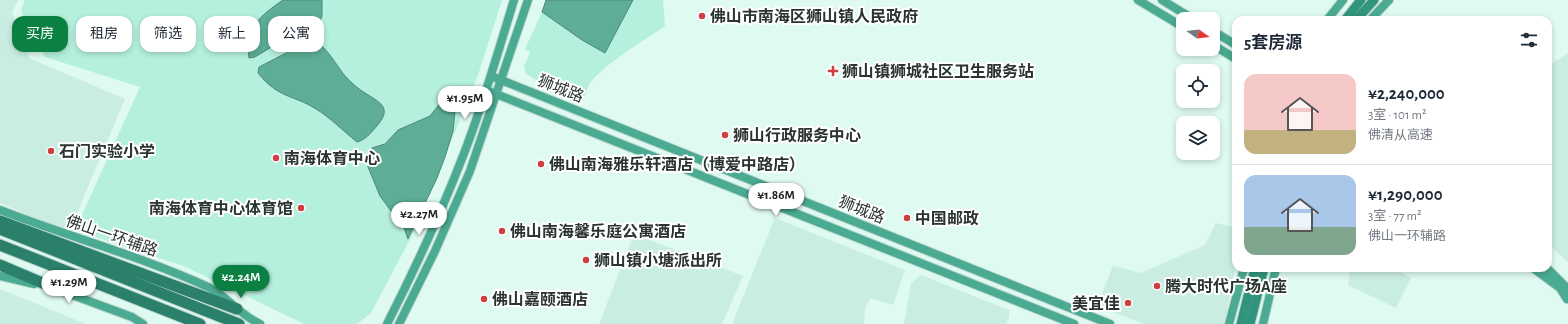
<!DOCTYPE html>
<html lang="zh">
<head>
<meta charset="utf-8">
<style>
  body { margin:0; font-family:"Alegreya Sans","Noto Sans SC",sans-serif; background:#f2f2f3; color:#1f2937; height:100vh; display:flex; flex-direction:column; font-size:15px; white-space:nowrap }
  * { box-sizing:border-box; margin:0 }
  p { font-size:13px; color:#747a83 }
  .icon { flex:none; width:22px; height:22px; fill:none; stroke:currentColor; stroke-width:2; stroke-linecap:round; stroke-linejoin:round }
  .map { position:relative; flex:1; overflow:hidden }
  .drawer { position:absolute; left:1232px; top:16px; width:320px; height:256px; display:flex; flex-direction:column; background:#fff; border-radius:12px; box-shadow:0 2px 6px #0003 }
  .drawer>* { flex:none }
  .banner { position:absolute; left:12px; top:16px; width:380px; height:36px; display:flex; gap:8px }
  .needle { width:26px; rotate:104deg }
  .controls { position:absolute; left:1176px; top:12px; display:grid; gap:8px }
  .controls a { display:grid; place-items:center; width:44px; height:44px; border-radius:8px; background:#fff; box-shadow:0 2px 6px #0003; font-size:20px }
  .price { position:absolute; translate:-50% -34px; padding:0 9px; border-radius:14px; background:#fff; color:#222; font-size:13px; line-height:26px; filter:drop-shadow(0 1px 2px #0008) }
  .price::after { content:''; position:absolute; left:50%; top:24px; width:12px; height:9px; margin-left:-6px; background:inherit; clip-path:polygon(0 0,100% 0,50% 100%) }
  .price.on { background:#0b8043; color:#fff }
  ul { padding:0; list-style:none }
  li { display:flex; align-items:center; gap:12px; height:100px; padding:0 12px }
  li+li { border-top:1px solid #e0e1e3 }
  li span { display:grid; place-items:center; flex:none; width:112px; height:80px; border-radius:12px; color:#555 }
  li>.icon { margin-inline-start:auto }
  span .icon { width:48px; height:48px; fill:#fffc; stroke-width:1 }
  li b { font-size:17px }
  h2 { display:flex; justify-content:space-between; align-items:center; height:48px; padding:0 12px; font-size:17px }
  .tag { padding:0 14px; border-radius:12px; background:#fff; box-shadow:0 2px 6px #0003; font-size:14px; line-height:36px }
  .tag.on { background:#0b8043; color:#fff }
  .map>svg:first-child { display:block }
  .built { fill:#caede2 }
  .green { fill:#b5efdd }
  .water { fill:#5dad97; stroke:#4e8978 }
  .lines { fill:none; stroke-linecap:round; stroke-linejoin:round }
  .secondary-casing { stroke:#bed6ce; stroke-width:10 }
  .primary-casing { stroke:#bed6ce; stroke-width:11 }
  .highway-casing { stroke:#bed6ce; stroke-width:13 }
  .secondary { stroke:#4aab92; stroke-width:8 }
  .primary { stroke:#31957d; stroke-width:9 }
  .highway { stroke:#2b806b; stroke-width:11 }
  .poi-dot { fill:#ce3f42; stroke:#fff; stroke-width:1.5 }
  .labels { text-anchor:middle; stroke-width:4; stroke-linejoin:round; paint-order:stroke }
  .poi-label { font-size:16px; font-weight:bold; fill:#2a3431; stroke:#fff; text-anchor:start }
  .street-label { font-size:16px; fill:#2a3431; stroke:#fff }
</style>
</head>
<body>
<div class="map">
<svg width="1568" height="324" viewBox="0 0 1568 324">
  <rect width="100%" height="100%" fill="#dffaf1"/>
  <g class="built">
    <polygon points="0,0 18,0 12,13 29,58 125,99 69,232 0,203"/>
    <polygon points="1568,53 1568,262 1548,244 1548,66"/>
    <polygon points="775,218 905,270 893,305 870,298 865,308 864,324 732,324"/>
    <polygon points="1216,223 1236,228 1236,262 1225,324 1144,324 1097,306 1113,266 1141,273 1205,245"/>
    <polygon points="634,234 743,276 722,324 599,324"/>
    <polygon points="1350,268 1393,268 1411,278 1396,308 1348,285"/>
    <polygon points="921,275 1009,310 1009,317 1006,324 904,324 911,283"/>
    <polygon points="0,289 86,324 0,324"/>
  </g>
  <g class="green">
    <polygon points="25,0 502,0 479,72 416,228 371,313 357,324 304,324 186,267 75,230 140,87 45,57 21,10"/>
    <path d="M633,0H663L665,26C645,40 604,64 590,83C587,88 586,93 584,98L540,82L526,74L524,66L530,52L525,49L542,12L582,40L605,52Z"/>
  </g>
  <g class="water">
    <path d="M283,0H322V16L317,27L273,46L255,57L249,58C244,28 260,16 283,0Z"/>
    <polygon points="546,0 633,0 605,53 582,40 542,12"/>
    <path d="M317,43C326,46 338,68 346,77C352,83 358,89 365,93C381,103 393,108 376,127C371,133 365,140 357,142C343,131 331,118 316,109C292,94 279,99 258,73L259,67L292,50L299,51Z"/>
    <polygon points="454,92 458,92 460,95 455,111 453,131 445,157 437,178 408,239 402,222 394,215 380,196 368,167 368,155 372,148 385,144 398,130 430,116 445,97"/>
  </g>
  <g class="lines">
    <g class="secondary-casing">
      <g id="secondary">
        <polyline points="1138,0 1183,27"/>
        <polyline points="1162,0 1193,19"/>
        <polyline points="1327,20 1343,0"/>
        <polyline points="1370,20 1389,0"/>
        <polyline points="1213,31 1236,45"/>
        <polyline points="1213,45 1236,59"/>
        <polyline points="491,76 1110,324"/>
        <polyline points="486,90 1074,324"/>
        <path d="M0,210C69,237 141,256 208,287C227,296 240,315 260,324"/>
        <polyline points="1533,268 1560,288 1567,299 1567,288 1547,268"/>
        <polyline points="0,276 34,284"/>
        <polyline points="48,286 132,317 143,324"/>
        <path d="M387,324C415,269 441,213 463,156C483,105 498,52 514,0"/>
        <polyline points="399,324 435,251 470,171 528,0"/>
        <polyline points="1229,324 1244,268"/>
        <polyline points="1263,324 1276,268"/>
      </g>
    </g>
    <g class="primary-casing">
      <g id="primary">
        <polyline points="1345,20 1361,0"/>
        <polyline points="1356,20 1374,0"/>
        <polyline points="1241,324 1255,268"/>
        <polyline points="1250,324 1264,268"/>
      </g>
    </g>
    <g class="highway-casing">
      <g id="highway">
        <polyline points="0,221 237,309"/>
        <polyline points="0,229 239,324"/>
        <polyline points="0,245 200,324"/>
        <polyline points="0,265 52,287"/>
      </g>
    </g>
    <use href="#secondary" class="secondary"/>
    <use href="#primary" class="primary"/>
    <use href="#highway" class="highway"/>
  </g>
  <g class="poi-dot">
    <circle cx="702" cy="16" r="4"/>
    <path d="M831 65h4v4h4v4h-4v4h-4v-4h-4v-4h4z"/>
    <circle cx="725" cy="135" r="4"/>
    <circle cx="51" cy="151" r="4"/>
    <circle cx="276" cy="158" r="4"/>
    <circle cx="541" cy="164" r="4"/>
    <circle cx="301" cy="208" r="4"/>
    <circle cx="907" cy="218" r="4"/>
    <circle cx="502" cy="231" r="4"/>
    <circle cx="586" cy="260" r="4"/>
    <circle cx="1157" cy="286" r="4"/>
    <circle cx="484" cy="299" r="4"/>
    <circle cx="1128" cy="303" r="4"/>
  </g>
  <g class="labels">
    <g class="poi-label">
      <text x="710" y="22">佛山市南海区狮山镇人民政府</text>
      <text x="842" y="77">狮山镇狮城社区卫生服务站</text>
      <text x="733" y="141">狮山行政服务中心</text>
      <text x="59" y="157">石门实验小学</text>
      <text x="284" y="164">南海体育中心</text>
      <text x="549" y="170">佛山南海雅乐轩酒店（博爱中路店）</text>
      <text x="293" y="214" text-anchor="end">南海体育中心体育馆</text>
      <text x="915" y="224">中国邮政</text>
      <text x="510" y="237">佛山南海馨乐庭公寓酒店</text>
      <text x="594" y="266">狮山镇小塘派出所</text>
      <text x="1165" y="292">腾大时代广场A座</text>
      <text x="492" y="305">佛山嘉颐酒店</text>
      <text x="1120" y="309" text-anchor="end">美宜佳</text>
    </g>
    <g class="street-label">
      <text transform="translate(561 88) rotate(22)" y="6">狮城路</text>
      <text transform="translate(862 209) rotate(22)" y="6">狮城路</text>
      <text transform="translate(112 235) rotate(19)" y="6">佛山一环辅路</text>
    </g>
  </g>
</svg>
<div class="controls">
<a><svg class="needle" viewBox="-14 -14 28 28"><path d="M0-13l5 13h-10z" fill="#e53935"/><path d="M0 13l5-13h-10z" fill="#747a83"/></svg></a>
<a><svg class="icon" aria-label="locate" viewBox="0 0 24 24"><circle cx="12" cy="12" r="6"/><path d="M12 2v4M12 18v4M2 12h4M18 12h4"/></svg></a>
<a><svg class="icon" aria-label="layers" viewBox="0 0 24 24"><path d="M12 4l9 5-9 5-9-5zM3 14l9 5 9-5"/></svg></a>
</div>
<b class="price" style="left:465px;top:120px">¥1.95M</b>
<b class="price" style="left:776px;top:217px">¥1.86M</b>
<b class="price" style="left:419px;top:236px">¥2.27M</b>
<b class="price on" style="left:241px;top:299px">¥2.24M</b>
<b class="price" style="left:69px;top:304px">¥1.29M</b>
<div class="banner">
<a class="tag on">买房</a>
<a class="tag">租房</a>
<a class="tag">筛选</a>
<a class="tag">新上</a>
<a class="tag">公寓</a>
</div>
<section class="drawer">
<h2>5套房源<svg class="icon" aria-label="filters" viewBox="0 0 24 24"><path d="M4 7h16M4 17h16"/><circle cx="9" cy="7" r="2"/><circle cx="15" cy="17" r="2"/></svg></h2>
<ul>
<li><span style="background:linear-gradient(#f6c9c9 70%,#c2b280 0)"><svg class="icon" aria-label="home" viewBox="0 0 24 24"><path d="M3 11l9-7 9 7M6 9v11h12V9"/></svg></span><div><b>¥2,240,000</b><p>3室 · 101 m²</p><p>佛清从高速</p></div></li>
<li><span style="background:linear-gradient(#a9c7e8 65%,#7fa58c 0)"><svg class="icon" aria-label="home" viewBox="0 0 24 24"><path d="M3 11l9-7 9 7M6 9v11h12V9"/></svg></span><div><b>¥1,290,000</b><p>3室 · 77 m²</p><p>佛山一环辅路</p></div></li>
</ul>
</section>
</div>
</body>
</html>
